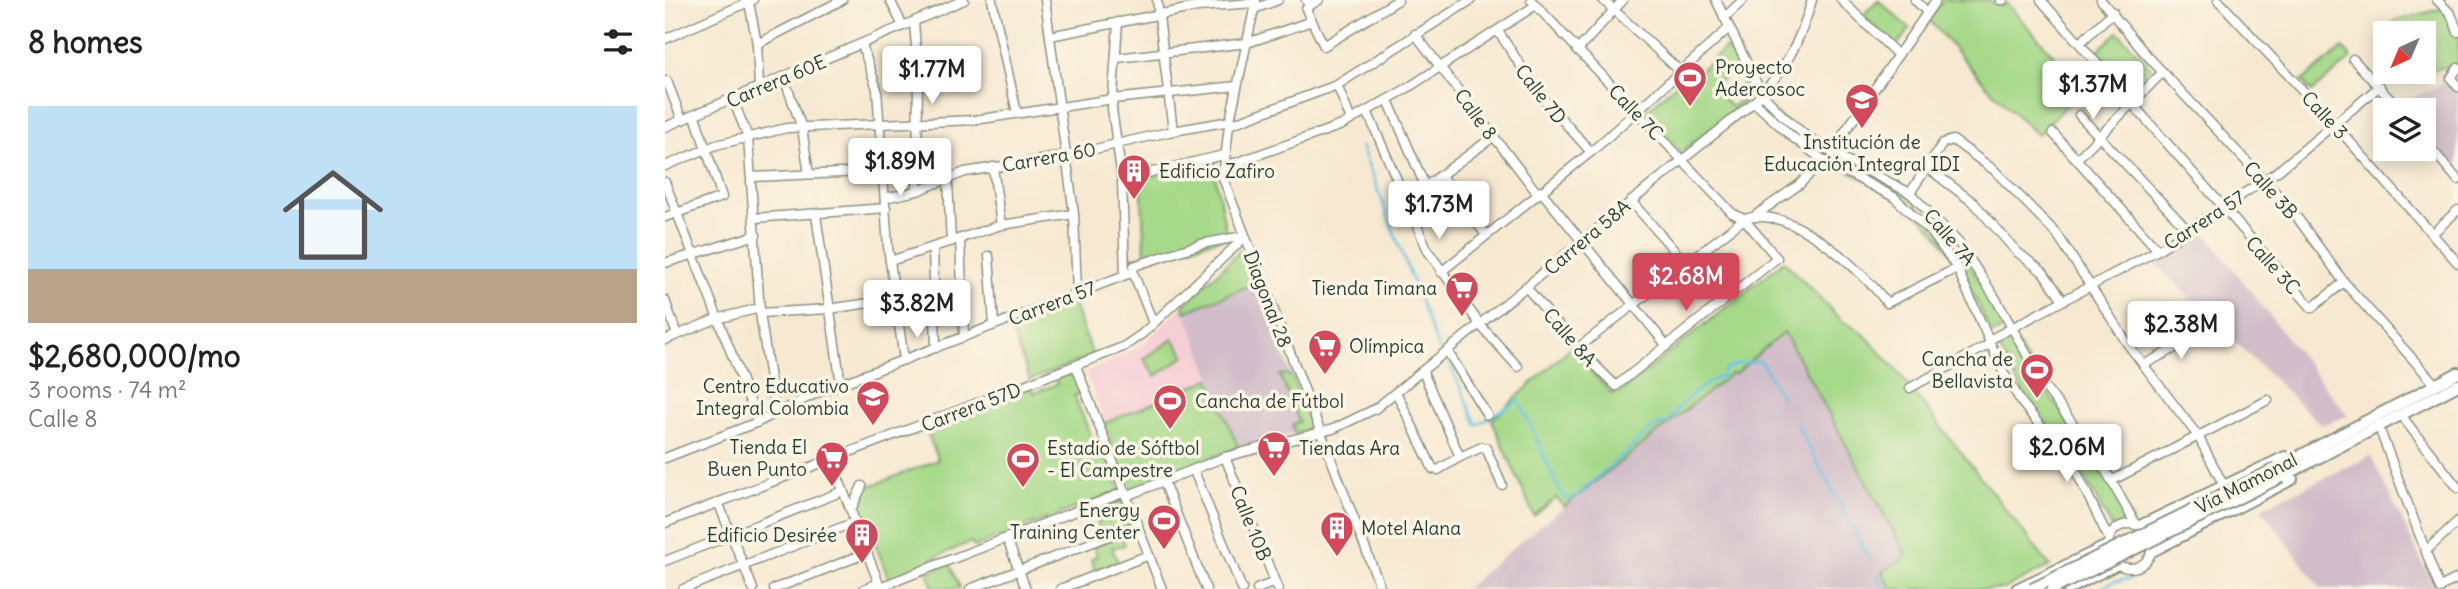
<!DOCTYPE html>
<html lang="en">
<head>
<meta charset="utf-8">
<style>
  body { margin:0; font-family:Delius,sans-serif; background:#f6f6f6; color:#222; height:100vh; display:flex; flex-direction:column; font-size:26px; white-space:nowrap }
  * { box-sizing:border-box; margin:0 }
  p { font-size:23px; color:#767676 }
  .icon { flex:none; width:38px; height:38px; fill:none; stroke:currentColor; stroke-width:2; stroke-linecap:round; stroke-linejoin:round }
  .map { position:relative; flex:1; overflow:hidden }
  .side { display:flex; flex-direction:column; background:#fff; width:665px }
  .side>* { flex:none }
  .needle { width:46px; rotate:224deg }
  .controls { position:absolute; left:1708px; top:21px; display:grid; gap:14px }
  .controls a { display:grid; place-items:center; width:63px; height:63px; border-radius:0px; background:#fff; box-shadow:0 4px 18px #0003; font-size:35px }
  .price { position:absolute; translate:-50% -60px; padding:0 16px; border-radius:7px; background:#fff; color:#222; font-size:23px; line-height:46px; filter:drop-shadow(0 2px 4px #0008) }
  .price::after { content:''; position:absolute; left:50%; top:42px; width:21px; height:16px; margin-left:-10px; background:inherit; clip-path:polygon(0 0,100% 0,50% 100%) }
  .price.current { background:#d1495b; color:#fff }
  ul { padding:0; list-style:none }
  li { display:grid; align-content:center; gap:14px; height:371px; padding:0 28px }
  li span { display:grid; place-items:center; height:217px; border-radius:0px; color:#555 }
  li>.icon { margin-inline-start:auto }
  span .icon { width:126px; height:126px; fill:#fffc; stroke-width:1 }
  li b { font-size:30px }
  h2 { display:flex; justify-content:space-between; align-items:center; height:84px; padding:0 28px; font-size:30px }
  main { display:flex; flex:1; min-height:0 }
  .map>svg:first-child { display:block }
  .built { fill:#f6cfd6 }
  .industrial { fill:#d1bdc9 }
  .green { fill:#a6d989; stroke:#628b5e; stroke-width:2; fill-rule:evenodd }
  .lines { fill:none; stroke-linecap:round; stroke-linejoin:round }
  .stream { stroke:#65c3e3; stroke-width:2.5 }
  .minor-casing { stroke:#8b9382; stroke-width:11 }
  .major-casing { stroke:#8b9382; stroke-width:14 }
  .minor { stroke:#fff; stroke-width:8 }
  .major { stroke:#fff; stroke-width:10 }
  .major-bridge-casing { stroke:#8b9382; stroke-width:14; stroke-linecap:butt }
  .major-bridge { stroke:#fff; stroke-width:10 }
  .labels { text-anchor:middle; stroke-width:7; stroke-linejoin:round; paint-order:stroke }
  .poi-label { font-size:19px; fill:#1f3d34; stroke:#fcf5e5; text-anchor:start }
  .street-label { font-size:19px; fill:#1f3d34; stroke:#fcf5e5 }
</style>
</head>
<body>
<main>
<section class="side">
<h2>8 homes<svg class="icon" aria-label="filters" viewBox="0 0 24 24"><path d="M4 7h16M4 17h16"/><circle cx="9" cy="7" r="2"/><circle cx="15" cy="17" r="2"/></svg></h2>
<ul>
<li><span style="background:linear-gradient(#bfe0f5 75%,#b9a48a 0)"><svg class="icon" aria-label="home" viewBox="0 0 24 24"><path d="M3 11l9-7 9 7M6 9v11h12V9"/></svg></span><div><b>$2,680,000/mo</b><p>3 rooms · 74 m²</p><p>Calle 8</p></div></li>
</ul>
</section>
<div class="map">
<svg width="1793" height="589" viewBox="0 0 1793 589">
  <rect width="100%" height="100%" fill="#fcf5e5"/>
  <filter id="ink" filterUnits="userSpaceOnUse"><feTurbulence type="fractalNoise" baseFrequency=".0143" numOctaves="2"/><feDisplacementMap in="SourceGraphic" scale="14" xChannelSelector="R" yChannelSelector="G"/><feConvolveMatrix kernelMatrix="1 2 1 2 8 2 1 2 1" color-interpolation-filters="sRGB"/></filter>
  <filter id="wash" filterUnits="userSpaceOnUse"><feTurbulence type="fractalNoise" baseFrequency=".00686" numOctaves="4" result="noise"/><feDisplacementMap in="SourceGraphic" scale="28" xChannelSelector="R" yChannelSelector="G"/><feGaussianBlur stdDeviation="1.57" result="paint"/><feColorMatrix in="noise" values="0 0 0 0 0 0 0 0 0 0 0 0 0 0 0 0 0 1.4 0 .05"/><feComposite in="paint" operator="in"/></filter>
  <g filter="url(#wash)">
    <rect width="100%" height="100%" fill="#f7e9d1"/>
    <polygon class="built" points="518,306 545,379 440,423 421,372 474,348"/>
    <g class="industrial">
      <polygon points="1793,76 1793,174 1759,133 1759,110 1740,110 1735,104"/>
      <polygon points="1540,233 1683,416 1656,425 1491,265"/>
      <polygon points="591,283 646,426 643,430 574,449 520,312"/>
      <polygon points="1119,331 1242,557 1217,572 1226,589 800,589 855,542 1067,373 1070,374"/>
      <polygon points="1706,456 1770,589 1656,589 1596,508"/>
    </g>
    <g class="green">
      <polygon points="1213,0 1245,29 1231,46 1198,15"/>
      <polygon points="1278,0 1323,0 1336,6 1341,3 1419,88 1372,135 1321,85 1264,20"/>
      <polygon points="1782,7 1793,26 1793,64 1759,72 1759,33 1730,33 1727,22"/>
      <polygon points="1453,32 1492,74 1469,95 1430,53"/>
      <path d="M1061,48L1092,91L1016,152L979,113L1030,67L1034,71ZM1070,68L1081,80L1068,92L1075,100L1066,107L1048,87Z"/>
      <polygon points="1678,48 1687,58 1647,92 1637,81"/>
      <polygon points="1097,103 1160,153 1244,196 1302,261 1342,327 1327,334 1295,266 1270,231 1240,202 1157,156 1095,105"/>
      <polygon points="551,159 550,175 562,237 464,263 463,250 466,257 480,256 476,178"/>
      <polygon points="575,251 579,252 591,283 520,312 518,306"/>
      <polygon points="1119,261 1177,321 1197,332 1228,366 1385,566 1339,589 1226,589 1217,572 1242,556 1119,332 1070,374 1067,373 899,507 891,498 869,516 827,420 905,348 947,394 958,390"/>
      <polygon points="407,300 428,356 365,380 344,324"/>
      <path d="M1348,336C1383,401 1432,456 1467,521L1457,522L1448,529L1413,466L1361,398L1333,346Z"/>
      <polygon points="508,339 520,356 491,376 479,359"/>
      <polygon points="402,374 411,377 417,393 409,396 433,452 442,457 455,491 309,547 306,542 268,558 270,563 225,582 210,543 204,545 185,494 273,460 261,429 366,388 369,393 392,384 390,379"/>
      <polygon points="621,374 627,377 646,426 643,430 630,434 627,425 634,422 615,375"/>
      <polygon points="545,379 573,447 474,489 463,488 438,424"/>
      <polygon points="457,500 466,524 436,535 432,522 439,519 435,508"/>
      <polygon points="456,534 460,545 447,548 453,562 430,571 426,559 432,556 428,545"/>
      <polygon points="285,564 295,588 269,589 262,572"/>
    </g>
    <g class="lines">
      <g class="stream">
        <polyline points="696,146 774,350"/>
        <path d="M783,359L812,425L854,400L895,491L902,500L909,498L990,426L1003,423C1012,405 1039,382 1058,376L1059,370L1072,364L1096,361L1117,398"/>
        <polyline points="1131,423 1204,559"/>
        <polyline points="1212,575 1219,589"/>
        <polyline points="1434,589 1450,581 1466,579"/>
      </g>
    </g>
  </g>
  <g filter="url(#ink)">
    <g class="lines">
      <g class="minor-casing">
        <g id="minor">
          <polyline points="225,0 238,26"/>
          <polyline points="327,0 352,113"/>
          <polyline points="380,0 409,214 412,293"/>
          <polyline points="492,0 508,131"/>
          <polyline points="591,0 564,125 558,178 716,589"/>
          <polyline points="641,0 644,6 641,9 659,46 733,0"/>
          <polyline points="938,0 1016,72"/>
          <polyline points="1051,0 1097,94 1118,116 1141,136 1166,152 1245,193 1294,243 1331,299 1380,387 1433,457 1471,525"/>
          <polyline points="1176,0 1233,55"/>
          <polyline points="1250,0 1262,12"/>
          <polyline points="1335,0 1338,0"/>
          <polyline points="1376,0 1647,308 1679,282"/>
          <polyline points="1436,0 1478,51 1626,209 1679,282 1770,384"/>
          <polyline points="1553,0 1670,125 1793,263"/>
          <polyline points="1772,0 1786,14 1793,32"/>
          <polyline points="84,2 92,44 94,87"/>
          <polyline points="644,6 654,0"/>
          <polyline points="589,9 613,0"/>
          <polyline points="1059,18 1078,0"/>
          <polyline points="249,22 253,73 252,191"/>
          <polyline points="453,22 447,109 457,179 460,275"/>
          <polyline points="833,31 875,95 926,152"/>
          <polyline points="750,34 873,194"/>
          <polyline points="385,36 532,7 591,3"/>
          <polyline points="0,39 88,0"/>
          <polyline points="1415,43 1448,12"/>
          <polyline points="92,44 177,0"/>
          <polyline points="197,45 212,89 223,247 239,360"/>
          <polyline points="912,51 958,0"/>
          <polyline points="452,58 582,43 647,21"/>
          <polyline points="1688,59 1735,110"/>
          <polyline points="1793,68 1786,78 1793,87"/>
          <polyline points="119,78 137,128 144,174"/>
          <polyline points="2,81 17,120"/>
          <polyline points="672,85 686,120"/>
          <polyline points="68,100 83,137 95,313 110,412"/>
          <polyline points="723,100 760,186"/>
          <polyline points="1089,102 1126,136 1158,160 1229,197 1267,233 1292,268 1338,372 1357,403 1410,469 1444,539"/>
          <polyline points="702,111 763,251 816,326 853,367"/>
          <polyline points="1414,115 1522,229"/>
          <polyline points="564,125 672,85 806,0"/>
          <polyline points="0,127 299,0"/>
          <polyline points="1388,133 1493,250"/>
          <polyline points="1759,140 1793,180"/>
          <polyline points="1166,152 1271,0"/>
          <polyline points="1413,158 1498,72"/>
          <polyline points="0,166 51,145 122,128 310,120 448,99 572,86"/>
          <polyline points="328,167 336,225"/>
          <polyline points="559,167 677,125 741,89 871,5"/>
          <polyline points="1263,168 1309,203 1351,251 1378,272 1398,300"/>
          <polyline points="775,175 821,235"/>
          <polyline points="87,177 219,171"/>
          <polyline points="457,179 559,155"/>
          <polyline points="283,180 286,242"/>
          <polyline points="0,182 93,422"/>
          <polyline points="876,191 1002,346"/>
          <polyline points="1245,193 1278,143 1288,140 1329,170 1392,234 1464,346 1533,436 1559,486"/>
          <polyline points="220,198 252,191 300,172 400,156 508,131 565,121"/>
          <polyline points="966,201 1056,304"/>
          <polyline points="739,202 828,137"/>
          <polyline points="151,215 176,385"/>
          <polyline points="1091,215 1135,184 1158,160"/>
          <polyline points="0,217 57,197 30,116"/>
          <polyline points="89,218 221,208"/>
          <polyline points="1767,234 1793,210"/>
          <polyline points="295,239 299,337"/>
          <polyline points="268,249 271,348"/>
          <polyline points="324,256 329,325"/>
          <polyline points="225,261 336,225 409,214"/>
          <polyline points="0,263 91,235"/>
          <polyline points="468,272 488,323"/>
          <polyline points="776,272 926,152 1064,28"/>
          <polyline points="861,287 913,348 951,386 1112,258 1079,219 1067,213 866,0"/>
          <polyline points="0,300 12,335"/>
          <polyline points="95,313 164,309 231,299"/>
          <polyline points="0,340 51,319 95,308"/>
          <polyline points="1324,340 1493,250 1613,171 1715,86"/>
          <path d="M913,348L1079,219C1126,204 1196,269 1222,303L1292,268"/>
          <polyline points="783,352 822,415"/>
          <polyline points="1478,365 1541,332"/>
          <polyline points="411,366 497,589"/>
          <polyline points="1245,388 1325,344"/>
          <polyline points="731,392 768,469 773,470 795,457 758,372"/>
          <polyline points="1735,414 1793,488"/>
          <polyline points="1713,425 1775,589"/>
          <polyline points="560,457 613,589"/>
          <polyline points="795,457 817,447 821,448 837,485"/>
          <polyline points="0,458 93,422 152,393 468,272 469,266 536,244 578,236"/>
          <polyline points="166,459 216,589"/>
          <polyline points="529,471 577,589"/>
          <polyline points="1448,480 1603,400"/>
          <polyline points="499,482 541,589"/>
          <path d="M461,496L560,457L668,429L710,409L1089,102C1120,71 1135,42 1147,0"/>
          <polyline points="53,502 88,589"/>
          <polyline points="186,510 197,486"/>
          <polyline points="0,523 458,347 477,334 579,238"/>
          <circle cx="1465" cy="546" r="22"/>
          <polyline points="342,539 361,589"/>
          <polyline points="1761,551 1793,521"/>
          <polyline points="0,561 178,491"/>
          <polyline points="215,587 460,492"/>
          <polyline points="1775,587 1793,578"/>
          <polyline points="18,589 190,522"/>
          <polyline points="109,589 202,553"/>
          <polyline points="199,589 214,583"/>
          <polyline points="305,589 473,525"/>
          <polyline points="395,589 484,555"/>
          <polyline points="592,589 610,582"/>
        </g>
      </g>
      <g class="major-casing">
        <g id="major">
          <polyline points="1612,468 1793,373"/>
          <polyline points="1616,477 1793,385"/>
          <polyline points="1475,526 1620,457"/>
          <polyline points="1487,551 1627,479"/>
          <polyline points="1352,589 1442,546"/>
          <polyline points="1403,589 1452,564"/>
        </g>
      </g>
      <use href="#minor" class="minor"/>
      <use href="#major" class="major"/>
      <g class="major-bridge-casing">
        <g id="major-bridge">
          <polyline points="1367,589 1612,468"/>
          <polyline points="1388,589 1616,477"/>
        </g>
      </g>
      <use href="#major-bridge" class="major-bridge"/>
    </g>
  </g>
  <defs>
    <g id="stadium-pin" transform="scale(1.75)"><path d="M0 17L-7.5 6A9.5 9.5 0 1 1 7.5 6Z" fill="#d1495b" stroke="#fcf5e5"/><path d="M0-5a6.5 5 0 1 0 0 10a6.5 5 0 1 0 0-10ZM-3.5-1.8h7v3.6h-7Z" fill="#fff"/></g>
    <g id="school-pin" transform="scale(1.75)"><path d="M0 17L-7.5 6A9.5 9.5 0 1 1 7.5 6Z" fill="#d1495b" stroke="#fcf5e5"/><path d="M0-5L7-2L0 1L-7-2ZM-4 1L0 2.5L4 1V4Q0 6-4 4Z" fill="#fff"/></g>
    <g id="building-pin" transform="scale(1.75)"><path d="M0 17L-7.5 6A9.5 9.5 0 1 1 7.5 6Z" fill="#d1495b" stroke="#fcf5e5"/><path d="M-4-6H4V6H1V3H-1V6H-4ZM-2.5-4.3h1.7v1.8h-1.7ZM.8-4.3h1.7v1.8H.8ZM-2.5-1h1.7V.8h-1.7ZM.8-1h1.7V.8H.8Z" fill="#fff"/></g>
    <g id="supermarket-pin" transform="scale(1.75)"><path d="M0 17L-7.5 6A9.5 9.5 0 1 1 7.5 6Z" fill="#d1495b" stroke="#fcf5e5"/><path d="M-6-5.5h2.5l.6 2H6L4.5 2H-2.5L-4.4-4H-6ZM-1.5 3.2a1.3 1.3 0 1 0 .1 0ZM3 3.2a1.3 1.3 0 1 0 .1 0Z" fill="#fff"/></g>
  </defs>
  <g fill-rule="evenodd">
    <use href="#stadium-pin" x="1025" y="78"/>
    <use href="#school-pin" x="1197" y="100"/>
    <use href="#building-pin" x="469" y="171"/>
    <use href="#supermarket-pin" x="797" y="288"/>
    <use href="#supermarket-pin" x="660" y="346"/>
    <use href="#stadium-pin" x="1372" y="370"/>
    <use href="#school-pin" x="208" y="397"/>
    <use href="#stadium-pin" x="505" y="401"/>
    <use href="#supermarket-pin" x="609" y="448"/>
    <use href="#supermarket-pin" x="167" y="458"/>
    <use href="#stadium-pin" x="358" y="459"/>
    <use href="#stadium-pin" x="499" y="521"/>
    <use href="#building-pin" x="672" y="528"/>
    <use href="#building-pin" x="197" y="535"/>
  </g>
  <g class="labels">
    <g class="poi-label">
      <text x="1050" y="74">Proyecto<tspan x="1050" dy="22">Adercosoc</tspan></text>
      <text x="1197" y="149" text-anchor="middle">Institución de<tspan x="1197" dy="22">Educación Integral IDI</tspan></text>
      <text x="494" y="178">Edificio Zafiro</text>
      <text x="772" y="295" text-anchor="end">Tienda Timana</text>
      <text x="684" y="353">Olímpica</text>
      <text x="1348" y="366" text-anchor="end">Cancha de<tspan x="1348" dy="22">Bellavista</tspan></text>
      <text x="184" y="393" text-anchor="end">Centro Educativo<tspan x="184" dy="22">Integral Colombia</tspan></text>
      <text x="530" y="408">Cancha de Fútbol</text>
      <text x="142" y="454" text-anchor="end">Tienda El<tspan x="142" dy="22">Buen Punto</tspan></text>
      <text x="382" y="455">Estadio de Sóftbol<tspan x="382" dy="22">- El Campestre</tspan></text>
      <text x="634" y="455">Tiendas Ara</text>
      <text x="475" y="517" text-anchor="end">Energy<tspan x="475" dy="22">Training Center</tspan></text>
      <text x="696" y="535">Motel Alana</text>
      <text x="172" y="542" text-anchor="end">Edificio Desirée</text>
    </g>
    <g class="street-label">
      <text transform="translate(111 81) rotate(-23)" y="7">Carrera 60E</text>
      <text transform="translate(876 94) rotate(52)" y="7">Calle 7D</text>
      <text transform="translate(971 112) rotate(46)" y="7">Calle 7C</text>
      <text transform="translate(811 114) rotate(54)" y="7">Calle 8</text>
      <text transform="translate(1660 115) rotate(47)" y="7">Calle 3</text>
      <text transform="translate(384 157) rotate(-10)" y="7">Carrera 60</text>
      <text transform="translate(1606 190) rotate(48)" y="7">Calle 3B</text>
      <text transform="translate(1539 220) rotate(-33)" y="7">Carrera 57</text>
      <text transform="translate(922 237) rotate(-40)" y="7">Carrera 58A</text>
      <text transform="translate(1285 237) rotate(49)" y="7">Calle 7A</text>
      <text transform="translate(1608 265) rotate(48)" y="7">Calle 3C</text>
      <text transform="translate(603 299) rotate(69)" y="7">Diagonal 28</text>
      <text transform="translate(387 303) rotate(-21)" y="7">Carrera 57</text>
      <text transform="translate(905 337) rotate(49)" y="7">Calle 8A</text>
      <text transform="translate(306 407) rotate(-21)" y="7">Carrera 57D</text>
      <text transform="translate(1581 483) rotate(-27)" y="7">Vía Mamonal</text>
      <text transform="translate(586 523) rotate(68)" y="7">Calle 10B</text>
    </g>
  </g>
</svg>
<div class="controls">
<a><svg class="needle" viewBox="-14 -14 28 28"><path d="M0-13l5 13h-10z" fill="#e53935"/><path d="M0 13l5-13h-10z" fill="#767676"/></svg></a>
<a><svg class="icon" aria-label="layers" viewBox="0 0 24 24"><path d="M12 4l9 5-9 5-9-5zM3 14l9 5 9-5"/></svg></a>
</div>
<b class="price" style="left:267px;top:106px">$1.77M</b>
<b class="price" style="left:1428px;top:121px">$1.37M</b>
<b class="price" style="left:235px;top:198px">$1.89M</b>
<b class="price" style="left:774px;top:241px">$1.73M</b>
<b class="price current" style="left:1021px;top:313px">$2.68M</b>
<b class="price" style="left:252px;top:340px">$3.82M</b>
<b class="price" style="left:1516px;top:361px">$2.38M</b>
<b class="price" style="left:1402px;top:484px">$2.06M</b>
</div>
</main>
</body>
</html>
